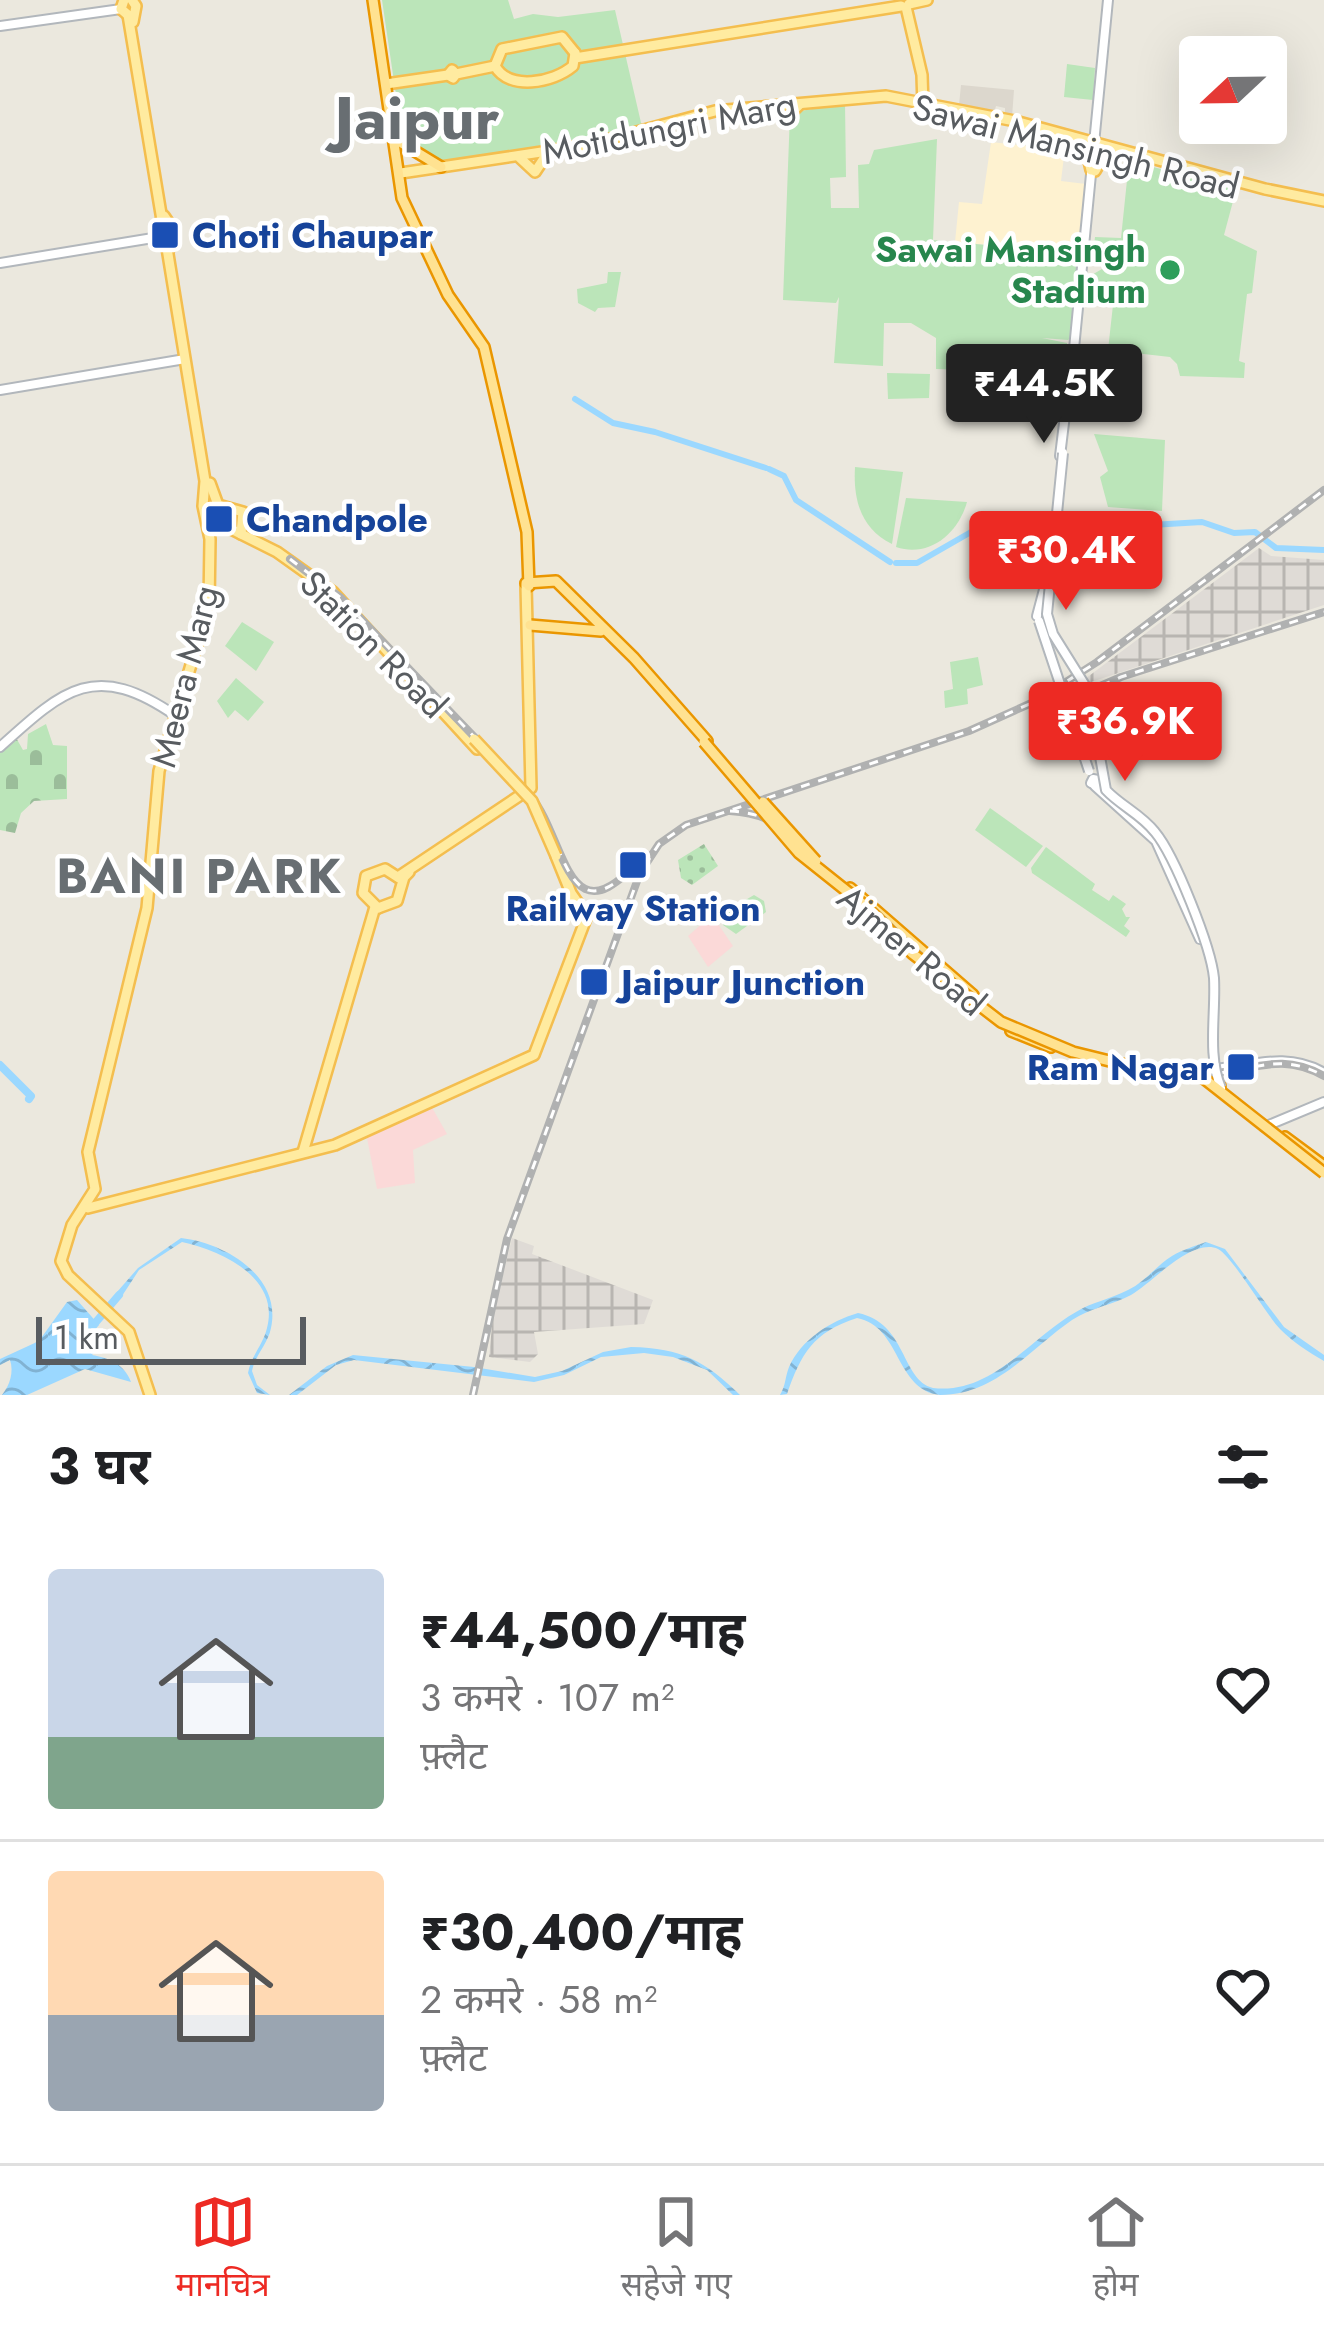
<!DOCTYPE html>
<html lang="hi">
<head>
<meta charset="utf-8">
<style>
  body { margin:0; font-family:Jost,"Noto Sans Devanagari",sans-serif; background:#f6f6f6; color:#202124; height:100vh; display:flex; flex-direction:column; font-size:45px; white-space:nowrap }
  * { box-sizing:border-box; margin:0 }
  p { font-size:39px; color:#757577 }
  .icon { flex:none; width:66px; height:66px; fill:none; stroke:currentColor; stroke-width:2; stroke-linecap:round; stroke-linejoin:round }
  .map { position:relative; height:1395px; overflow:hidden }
  .drawer { display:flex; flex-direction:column; background:#fff; flex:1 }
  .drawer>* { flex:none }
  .needle { width:78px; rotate:248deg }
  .buttons { position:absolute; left:1179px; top:36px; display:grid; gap:24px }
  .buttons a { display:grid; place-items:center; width:108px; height:108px; border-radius:12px; background:#fff; box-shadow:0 12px 48px #0002; font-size:60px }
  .scale { position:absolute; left:36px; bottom:30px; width:270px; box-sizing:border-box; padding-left:12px; border:6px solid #585c60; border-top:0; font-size:33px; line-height:42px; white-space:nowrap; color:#585c60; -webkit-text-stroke:9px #fff; paint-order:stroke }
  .price { position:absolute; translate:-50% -102px; padding:0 27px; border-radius:12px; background:#ed2a23; color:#fff; font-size:39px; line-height:78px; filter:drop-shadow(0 3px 6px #0008) }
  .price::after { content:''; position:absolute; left:50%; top:72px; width:36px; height:27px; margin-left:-18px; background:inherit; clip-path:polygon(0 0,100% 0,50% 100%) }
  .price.active { background:#222; color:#fff }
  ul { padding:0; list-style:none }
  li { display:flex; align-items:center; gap:36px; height:300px; padding:0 48px }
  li+li { border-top:3px solid #e0e0e0 }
  li span { display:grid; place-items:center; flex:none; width:336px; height:240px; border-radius:12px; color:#555 }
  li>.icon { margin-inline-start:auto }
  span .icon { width:144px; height:144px; fill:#fffc; stroke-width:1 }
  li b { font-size:51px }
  h2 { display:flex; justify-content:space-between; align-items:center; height:144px; padding:0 48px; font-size:51px }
  .tabs { display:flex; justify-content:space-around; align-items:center; height:168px; border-top:3px solid #e0e0e0; background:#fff; font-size:33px; color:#757577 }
  .tabs a { display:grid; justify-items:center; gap:6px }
  .tabs .active { color:#ed2a23 }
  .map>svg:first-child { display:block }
  .commercial { fill:#fef2d0 }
  .industrial { fill:url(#industrial-grid) }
  .education { fill:#dcd7cd }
  .medical { fill:#fbd9d8 }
  .green { fill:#bbe5b9 }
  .cemetery { fill:url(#cemetery-stones) }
  .garden { fill:url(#garden-dots) }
  .water { fill:url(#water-waves) }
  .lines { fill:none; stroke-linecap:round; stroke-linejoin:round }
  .canal { stroke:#9bd8ff; stroke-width:6 }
  .river { stroke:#9bd8ff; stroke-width:8 }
  .secondary-casing { stroke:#b2b7bc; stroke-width:12 }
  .primary-casing { stroke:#f4be4f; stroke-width:14 }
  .trunk-casing { stroke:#ea9600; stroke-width:14 }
  .secondary { stroke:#fff; stroke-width:8 }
  .primary { stroke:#ffeba0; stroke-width:9 }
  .trunk { stroke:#ffe291; stroke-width:9 }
  .rail-casing { stroke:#b0b1b1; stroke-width:8 }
  .rail { stroke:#fff; stroke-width:3; stroke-dasharray:9; stroke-linecap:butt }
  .secondary-bridge-casing { stroke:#b2b7bc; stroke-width:12; stroke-linecap:butt }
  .primary-bridge-casing { stroke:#f4be4f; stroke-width:14; stroke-linecap:butt }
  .trunk-bridge-casing { stroke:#ea9600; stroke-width:14; stroke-linecap:butt }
  .secondary-bridge { stroke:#fff; stroke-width:8 }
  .primary-bridge { stroke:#ffeba0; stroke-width:9 }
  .trunk-bridge { stroke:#ffe291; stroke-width:9 }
  .transit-dot { fill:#1a4fb4; stroke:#fff; stroke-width:4.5 }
  .leisure-dot { fill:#2e9e5b; stroke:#fff; stroke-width:4.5 }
  .labels { text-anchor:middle; stroke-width:9; stroke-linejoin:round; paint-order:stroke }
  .street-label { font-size:36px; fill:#585c60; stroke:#fff }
  .transit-label { font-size:36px; font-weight:bold; fill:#164399; stroke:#fff; text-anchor:start }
  .leisure-label { font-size:36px; font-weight:bold; fill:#27864d; stroke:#fff; text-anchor:end }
  .district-label { font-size:48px; font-weight:bold; letter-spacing:3px; fill:#686e72; stroke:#fff }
  .town-label { font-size:60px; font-weight:bold; fill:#686e72; stroke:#fff }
</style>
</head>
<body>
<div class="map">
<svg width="1324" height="1395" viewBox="0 0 1324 1395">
  <defs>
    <pattern id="industrial-grid" width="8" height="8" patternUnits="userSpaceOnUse" patternTransform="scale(3)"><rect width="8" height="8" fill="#dfdbd6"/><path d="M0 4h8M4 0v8" fill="none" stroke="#b8b5b1"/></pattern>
    <pattern id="cemetery-stones" width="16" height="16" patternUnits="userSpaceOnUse" patternTransform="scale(3)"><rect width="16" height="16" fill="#bbe5b9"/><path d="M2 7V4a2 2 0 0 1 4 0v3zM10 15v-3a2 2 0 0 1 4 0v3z" fill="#9bbd9a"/></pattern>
    <pattern id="garden-dots" width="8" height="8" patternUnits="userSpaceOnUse" patternTransform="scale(3)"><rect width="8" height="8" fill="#bbe5b9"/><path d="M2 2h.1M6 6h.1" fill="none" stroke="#9bbd9a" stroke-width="1.8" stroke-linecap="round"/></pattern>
    <pattern id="water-waves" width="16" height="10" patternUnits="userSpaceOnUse" patternTransform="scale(3)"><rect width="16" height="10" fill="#9bd8ff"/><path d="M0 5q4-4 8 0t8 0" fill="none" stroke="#81b2d2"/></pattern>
  </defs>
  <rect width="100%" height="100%" fill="#ebe8de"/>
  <polygon class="commercial" points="991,142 1047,148 1049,144 1065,148 1061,181 1086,184 1080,253 955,242 959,202 982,204"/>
  <g class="industrial">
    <polygon points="1259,548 1271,556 1324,560 1324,605 1073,688"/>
    <polygon points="512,1238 534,1246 532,1254 653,1300 644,1324 534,1332 538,1354 530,1362 489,1357 493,1316"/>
  </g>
  <polygon class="education" points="961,85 1014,90 1012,117 1005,116 1005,108 996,106 994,113 959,105"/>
  <g class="medical">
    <polygon points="712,915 733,946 708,967 688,936"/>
    <polygon points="430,1104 447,1134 413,1150 415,1183 377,1189 366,1133"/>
  </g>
  <g class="green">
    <polygon points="382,0 508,0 514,19 533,14 558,17 615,10 642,127 566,141 566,146 443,165 407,144 401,129"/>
    <polygon points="1067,64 1095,68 1093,100 1064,97"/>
    <polygon points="845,103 846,177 830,178 831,208 859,208 858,165 869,164 874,150 937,139 933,240 1080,254 1072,337 1068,340 1042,338 1067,343 1069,362 1057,373 936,369 936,338 911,323 884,323 883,366 834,363 839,297 836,303 783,300 790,113"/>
    <polygon points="1129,161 1165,170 1171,180 1193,178 1236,190 1224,235 1257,251 1252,293 1247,294 1239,361 1245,363 1244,378 1180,376 1177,364 1170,357 1108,350 1113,305 1087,303 1090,276 1102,269 1103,256 1094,246 1095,237 1121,238"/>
    <polygon points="608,272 621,272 615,307 598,308 595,312 578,303 577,289 607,283"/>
    <polygon points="887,373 930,374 929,398 888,399"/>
    <polygon points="1094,434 1165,440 1162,511 1108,507 1100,477 1108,471"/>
    <path d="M855,467L903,472L892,544C861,529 853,500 855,467Z"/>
    <path d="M906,498L967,502C958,534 929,558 896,547Z"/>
    <polygon points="242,622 274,642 256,671 225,646"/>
    <polygon points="978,657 983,685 967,689 968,704 945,708 944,691 953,689 950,662"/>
    <polygon points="236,678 264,702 248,721 235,710 228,718 217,701"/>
    <polygon points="990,808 1043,846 1026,867 975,830"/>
    <polygon points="1046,847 1095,884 1092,890 1109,901 1113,895 1126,904 1122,909 1126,917 1130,917 1124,926 1130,931 1126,937 1032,873 1031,868"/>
    <polygon points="754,895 764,901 766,912 736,934 723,925 725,912"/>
  </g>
  <polygon class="cemetery" points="46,724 53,745 67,746 67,799 34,801 21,813 15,833 0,830 0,752 15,736 23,750 27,749 28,734"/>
  <polygon class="garden" points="704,844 718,866 692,885 681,878 678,860"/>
  <g class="water">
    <path d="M181,1238C226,1243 282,1277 271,1328C268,1344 255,1355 252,1371L257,1385L270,1395L257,1393L248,1373C251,1356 263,1345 267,1328C280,1278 223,1251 182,1242L139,1270L122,1296L117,1292L138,1268Z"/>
    <path d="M1206,1242L1225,1249L1284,1327L1324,1355V1361C1308,1352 1293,1342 1280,1329C1265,1313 1232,1256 1218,1249C1192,1237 1151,1284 1131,1295C1112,1305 1090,1308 1072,1320C1030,1349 996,1395 940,1395C895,1390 901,1326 857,1318C813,1332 801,1354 787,1394L780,1395C786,1385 785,1377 789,1367C801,1340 830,1321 858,1313C907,1323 901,1380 933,1388C992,1395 1031,1337 1076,1312C1092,1302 1111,1299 1128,1290C1145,1282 1156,1266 1172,1256C1182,1250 1195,1246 1206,1242Z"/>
    <path d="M77,1300L99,1325L94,1331L101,1345L92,1355C108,1358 124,1363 131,1382L85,1369L27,1395H2C10,1385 14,1372 10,1360L0,1365V1359L39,1341L67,1302Z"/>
    <path d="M631,1347C682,1348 705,1361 740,1395H733L707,1370L673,1357L644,1353L601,1357L564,1375L534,1382L354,1360L336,1365L297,1395H289L327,1366L353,1355L474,1367L535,1377L562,1371L603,1352Z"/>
  </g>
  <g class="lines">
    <g class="canal">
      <polyline points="575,399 613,423 655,432 766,468"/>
      <polyline points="769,469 784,476 796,500 890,562"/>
      <polyline points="896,563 917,563 985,524 1024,517 1085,517 1151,525 1202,522 1234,533 1255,532 1276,548 1324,550"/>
    </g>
    <g class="river">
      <polyline points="0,1065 31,1096 29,1099"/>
      <polyline points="96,1322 119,1295"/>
    </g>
    <g class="secondary-casing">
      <g id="secondary">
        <polyline points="0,26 121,9"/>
        <polyline points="0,263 159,237"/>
        <polyline points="0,390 185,359"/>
        <polyline points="1072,393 1081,378 1076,361"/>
        <polyline points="1060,456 1068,390 1063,377 1073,359 1108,0"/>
        <polyline points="1037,616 1047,578"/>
        <path d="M0,747C64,689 95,660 176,716"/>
        <polygon points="1093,779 1098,780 1096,785 1091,783"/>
        <polyline points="1095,786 1156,841 1200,939"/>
        <path d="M1201,1070C1245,1069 1283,1049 1324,1073"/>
        <polyline points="1264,1127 1324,1102"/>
      </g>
    </g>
    <g class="primary-casing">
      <g id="primary">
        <polyline points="124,0 121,9 128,15"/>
        <polyline points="132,0 136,6 133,22"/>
        <polyline points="909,4 927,0"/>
        <polyline points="906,7 922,75 923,106"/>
        <polyline points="128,15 162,220 159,234 166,242 205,481 203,506 210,539 209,605 159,771 147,908 88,1152 95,1189 72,1225 61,1261 68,1275 129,1332 150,1395"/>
        <polyline points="575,58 901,6"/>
        <polyline points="495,66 502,49 562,37 575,53"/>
        <path d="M495,66C509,91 553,83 573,66L575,53"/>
        <polyline points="456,74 453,78 448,75 452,70 456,74 495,66"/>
        <polyline points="386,84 448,75"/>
        <polyline points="787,117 800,104"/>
        <polyline points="1076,141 1087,152 1091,170"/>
        <polyline points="520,158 535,172 547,154"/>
        <polyline points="1095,171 1103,157 1117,152"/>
        <polyline points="401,173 588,145 715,111 886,96 1015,121 1265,189 1324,201"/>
        <polyline points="164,216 175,232 171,247"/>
        <polyline points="210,483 218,505 243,512 241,534"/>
        <polyline points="207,517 277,552 333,592 477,749"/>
        <polyline points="398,877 531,788 526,585"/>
        <polyline points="378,908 397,901 404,877 409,872"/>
        <polyline points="378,908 363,893 366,876 385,869 399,878"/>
        <polyline points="303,1152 375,907"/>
        <polyline points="88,1208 335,1145 534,1055 587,916 571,893 556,856"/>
      </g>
    </g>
    <g class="trunk-casing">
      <g id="trunk">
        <polyline points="373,0 402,198 448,295 484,347 527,532 529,586"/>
        <polyline points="395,139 441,167"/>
        <polyline points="526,583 556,581 634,658 707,741"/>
        <polyline points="530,625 601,631"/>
        <polyline points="850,888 973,995"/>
        <polyline points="1011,1031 1051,1047"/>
        <polyline points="1165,1068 1201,1070 1220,1086"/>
        <polyline points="1285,1137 1324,1166"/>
      </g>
    </g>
    <use href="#secondary" class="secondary"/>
    <use href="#primary" class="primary"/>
    <use href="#trunk" class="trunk"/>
    <g class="rail-casing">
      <g id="rail">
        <path d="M290,559L341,598L530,795C567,839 566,946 643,856"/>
        <polyline points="1052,707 1121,677 1324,612"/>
        <path d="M730,811C746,812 761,815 774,823C795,836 809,858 827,874C841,887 857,896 871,908C915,950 958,997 1012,1027C1065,1057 1138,1073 1199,1074C1248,1075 1276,1049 1324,1076"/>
        <polyline points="473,1395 507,1239 640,873 659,844 686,825 969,731 1036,701 1097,662 1324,490"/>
      </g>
    </g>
    <use href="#rail" class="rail"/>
    <g class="secondary-bridge-casing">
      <g id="secondary-bridge">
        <path d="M1063,453L1047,614L1053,634L1088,690L1106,790C1121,806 1141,814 1155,832C1175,856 1211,947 1214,978C1216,1014 1207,1055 1221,1088"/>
        <polyline points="1039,621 1089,771"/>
      </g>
    </g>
    <g class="primary-bridge-casing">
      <polyline id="primary-bridge" points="474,739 532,801 556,856"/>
    </g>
    <g class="trunk-bridge-casing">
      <g id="trunk-bridge">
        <polyline points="704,742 799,853 863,904 913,954 1001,1022 1073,1052 1146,1070 1202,1077 1324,1173"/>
        <polyline points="763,802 816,861"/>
      </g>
    </g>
    <use href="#secondary-bridge" class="secondary-bridge"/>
    <use href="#primary-bridge" class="primary-bridge"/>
    <use href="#trunk-bridge" class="trunk-bridge"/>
  </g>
  <g class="transit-dot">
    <rect x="150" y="220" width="30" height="30" rx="6"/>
    <rect x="204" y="504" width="30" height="30" rx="6"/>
    <rect x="618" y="850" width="30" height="30" rx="6"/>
    <rect x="579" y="967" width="30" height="30" rx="6"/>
    <rect x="1226" y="1052" width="30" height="30" rx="6"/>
  </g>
  <circle class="leisure-dot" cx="1170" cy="270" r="12"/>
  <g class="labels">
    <g class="street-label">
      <text transform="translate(669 127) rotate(-11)" y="13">Motidungri Marg</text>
      <text transform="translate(1076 146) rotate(14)" y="13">Sawai Mansingh Road</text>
      <text transform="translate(374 644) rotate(45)" y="13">Station Road</text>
      <text transform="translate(184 676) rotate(-76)" y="13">Meera Marg</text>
      <text transform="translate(912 950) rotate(40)" y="13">Ajmer Road</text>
    </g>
    <g class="transit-label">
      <text x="192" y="248">Choti Chaupar</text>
      <text x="246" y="532">Chandpole</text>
      <text x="633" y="921" text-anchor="middle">Railway Station</text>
      <text x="621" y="995">Jaipur Junction</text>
      <text x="1214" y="1080" text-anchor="end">Ram Nagar</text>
    </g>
    <g class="leisure-label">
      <text x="1146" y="262">Sawai Mansingh<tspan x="1146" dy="41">Stadium</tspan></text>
    </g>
    <g class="district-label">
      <text x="200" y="893">BANI PARK</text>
    </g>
    <g class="town-label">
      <text x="417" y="139">Jaipur</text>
    </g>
  </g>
</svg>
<div class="buttons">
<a><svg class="needle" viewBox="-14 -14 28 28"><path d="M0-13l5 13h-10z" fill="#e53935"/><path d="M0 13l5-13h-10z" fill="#757577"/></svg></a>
</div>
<div class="scale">1 km</div>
<b class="price active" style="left:1044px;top:446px">₹44.5K</b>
<b class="price" style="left:1066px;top:613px">₹30.4K</b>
<b class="price" style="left:1125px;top:784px">₹36.9K</b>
</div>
<section class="drawer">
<h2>3 घर<svg class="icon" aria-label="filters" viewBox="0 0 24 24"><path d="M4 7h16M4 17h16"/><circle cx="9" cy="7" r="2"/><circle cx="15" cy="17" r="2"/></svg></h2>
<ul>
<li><span style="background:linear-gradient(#c9d6e8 70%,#7fa58c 0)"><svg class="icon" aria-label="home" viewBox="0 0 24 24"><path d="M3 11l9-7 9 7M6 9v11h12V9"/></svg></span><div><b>₹44,500/माह</b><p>3 कमरे · 107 m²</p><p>फ़्लैट</p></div><svg class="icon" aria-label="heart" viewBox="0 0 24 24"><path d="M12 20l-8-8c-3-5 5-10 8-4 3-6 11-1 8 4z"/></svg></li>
<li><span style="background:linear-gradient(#ffd9b3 60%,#9aa5b1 0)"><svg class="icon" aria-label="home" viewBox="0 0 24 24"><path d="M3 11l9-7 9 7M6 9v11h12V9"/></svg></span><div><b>₹30,400/माह</b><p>2 कमरे · 58 m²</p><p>फ़्लैट</p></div><svg class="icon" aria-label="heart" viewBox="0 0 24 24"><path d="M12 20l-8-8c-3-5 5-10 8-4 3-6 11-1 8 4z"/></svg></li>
</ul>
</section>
<nav class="tabs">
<a class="active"><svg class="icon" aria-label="map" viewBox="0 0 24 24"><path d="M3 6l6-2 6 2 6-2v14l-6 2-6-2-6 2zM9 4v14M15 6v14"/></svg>मानचित्र</a>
<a><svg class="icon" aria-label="saved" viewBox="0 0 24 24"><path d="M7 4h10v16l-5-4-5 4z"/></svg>सहेजे गए</a>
<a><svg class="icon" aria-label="home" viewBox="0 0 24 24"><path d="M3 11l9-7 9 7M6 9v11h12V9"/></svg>होम</a>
</nav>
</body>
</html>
